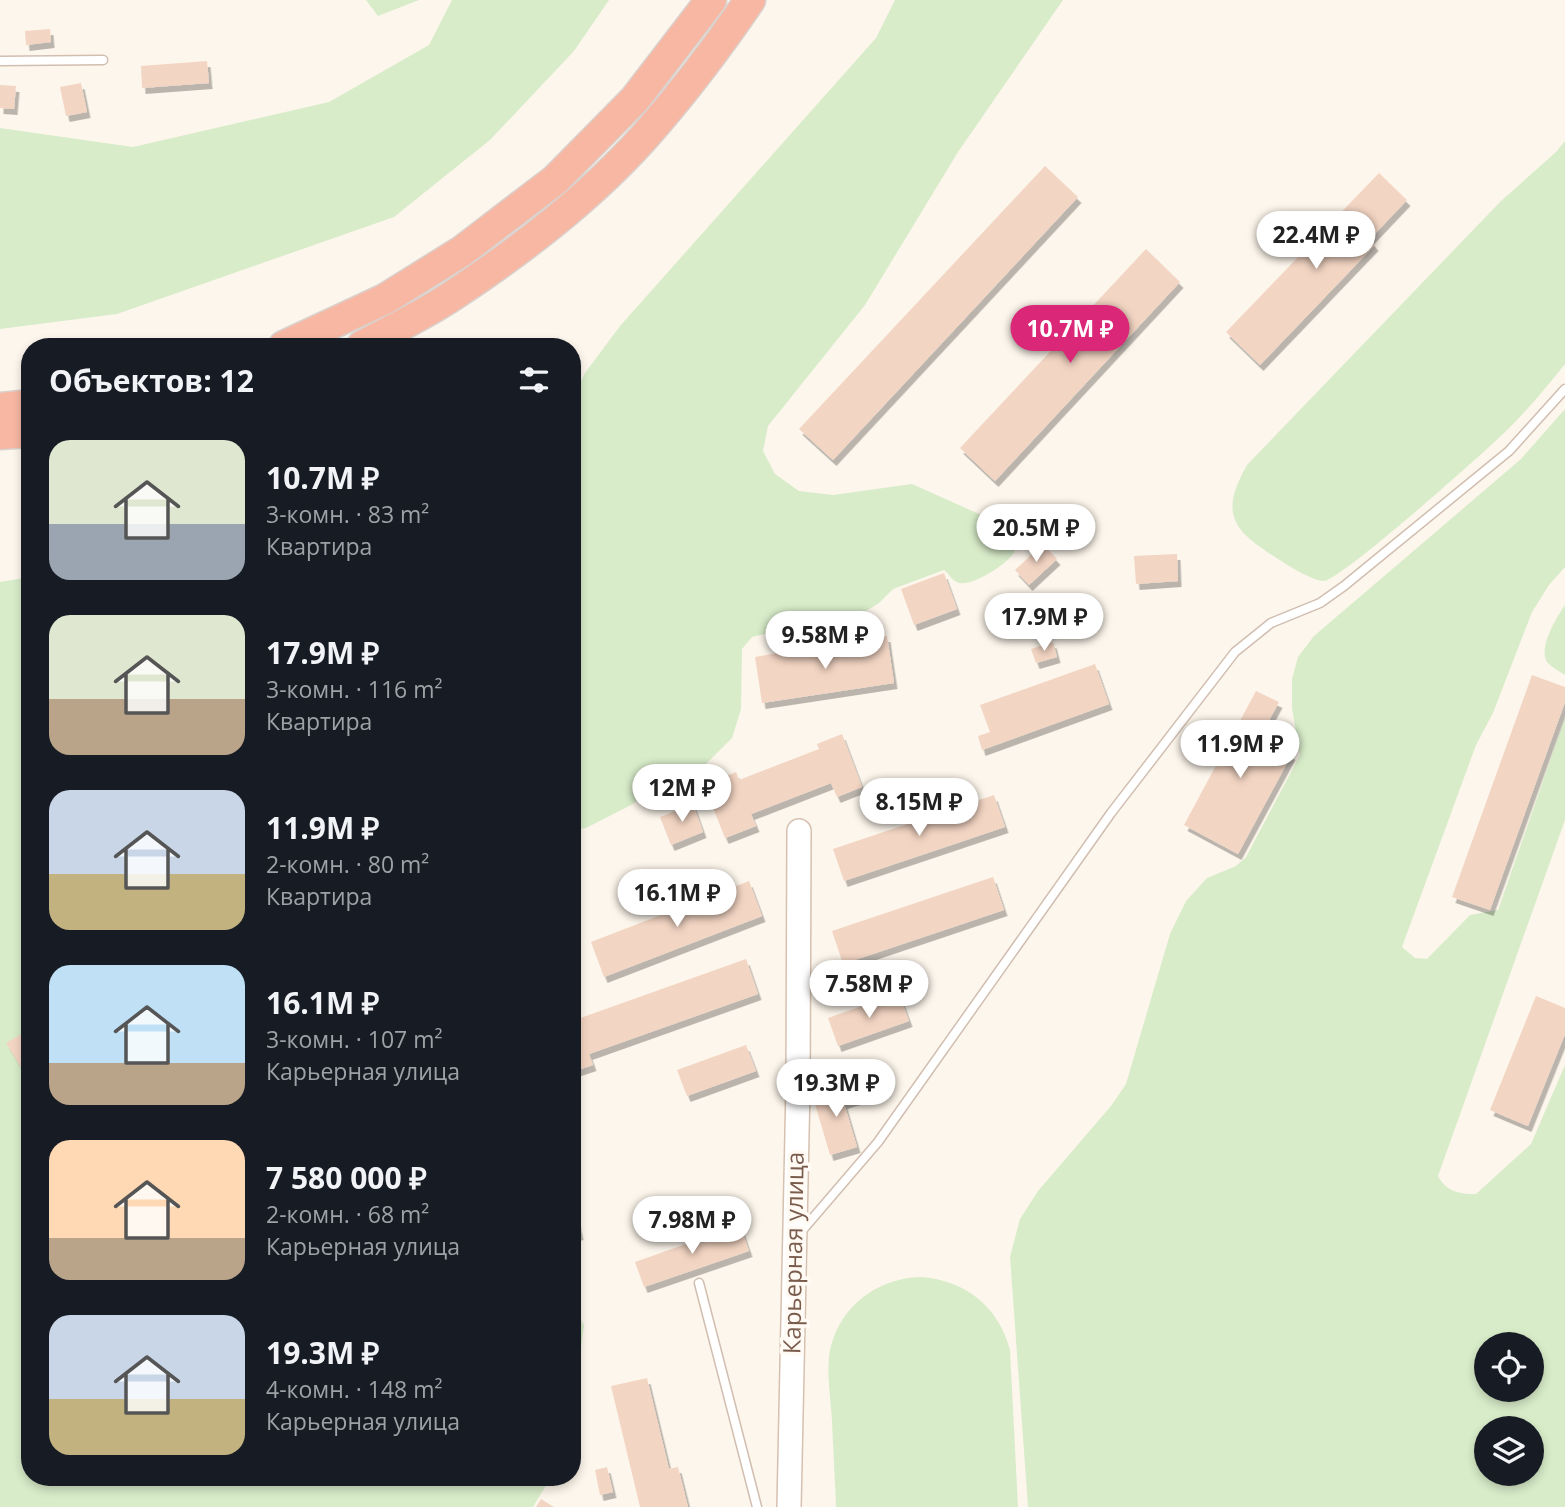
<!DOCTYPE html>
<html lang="ru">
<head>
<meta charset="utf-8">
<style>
  body { margin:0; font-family:"Open Sans",sans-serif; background:#242831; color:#f1f3f6; height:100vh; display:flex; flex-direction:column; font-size:26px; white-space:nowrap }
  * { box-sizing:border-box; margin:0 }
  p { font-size:23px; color:#9ea1a6 }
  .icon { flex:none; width:38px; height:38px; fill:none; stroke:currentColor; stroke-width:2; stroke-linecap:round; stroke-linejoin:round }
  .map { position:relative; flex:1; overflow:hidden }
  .sheet { position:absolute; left:21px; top:338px; width:560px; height:1148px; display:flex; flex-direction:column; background:#171b24; border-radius:28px; box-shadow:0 4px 10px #0003 }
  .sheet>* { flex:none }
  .tools { position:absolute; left:1474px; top:1332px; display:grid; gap:14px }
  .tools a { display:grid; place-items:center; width:70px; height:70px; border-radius:50%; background:#171b24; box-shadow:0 4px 10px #0003; font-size:35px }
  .price { position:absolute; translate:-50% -60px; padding:0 16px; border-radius:24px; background:#fff; color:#222; font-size:23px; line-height:46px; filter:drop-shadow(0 2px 4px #0008) }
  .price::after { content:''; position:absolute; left:50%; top:42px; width:21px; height:16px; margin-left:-10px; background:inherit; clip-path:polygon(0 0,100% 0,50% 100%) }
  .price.current { background:#db2777; color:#fff }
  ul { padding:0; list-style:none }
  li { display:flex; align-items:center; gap:21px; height:175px; padding:0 28px }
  li span { display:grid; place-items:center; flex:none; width:196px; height:140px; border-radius:21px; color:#555 }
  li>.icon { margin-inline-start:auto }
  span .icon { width:84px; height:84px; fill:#fffc; stroke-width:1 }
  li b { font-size:30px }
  h2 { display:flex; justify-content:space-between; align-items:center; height:84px; padding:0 28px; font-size:30px }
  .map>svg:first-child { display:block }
  .green { fill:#d8ecc9; fill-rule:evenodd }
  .building { fill:#f3d5c3; filter:url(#shadow) }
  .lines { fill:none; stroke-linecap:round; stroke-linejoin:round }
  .lane-casing { stroke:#d1beb0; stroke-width:11 }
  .secondary-casing { stroke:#d6c0b0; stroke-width:26 }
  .highway-casing { stroke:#dad1cd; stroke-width:33 }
  .lane { stroke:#fff; stroke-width:8 }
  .secondary { stroke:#fff; stroke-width:23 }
  .highway { stroke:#f7b7a3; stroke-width:30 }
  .labels { text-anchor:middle; stroke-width:7; stroke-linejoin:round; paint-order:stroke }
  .street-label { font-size:24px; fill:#7a5c4d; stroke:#fffaf3 }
</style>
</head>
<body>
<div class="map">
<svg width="1565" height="1507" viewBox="0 0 1565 1507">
  <defs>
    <filter id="shadow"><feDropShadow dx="3.5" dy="6" stdDeviation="0" flood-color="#0004"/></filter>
  </defs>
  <rect width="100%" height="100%" fill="#fdf6ec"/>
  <g class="green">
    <polygon points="366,0 419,0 378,16"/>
    <polygon points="452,0 609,0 574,51 490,140 394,217 117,314 0,329 0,128 133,147 329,102 429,45"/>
    <path d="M895,0H1063L958,152L865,305L768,426L763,451L775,474L799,491L833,495L912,484L979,514L1009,533L1016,544C1015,548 1015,551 1013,554C1006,565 972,586 960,583C952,582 950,574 944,570L893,589L879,603L866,611L752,637L742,649L741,709L732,738L704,766L666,781L631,805L586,828L572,830V399L585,373L620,326L876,38Z"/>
    <path d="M1565,141V364C1546,388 1524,414 1501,436C1480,456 1342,579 1324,581C1310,582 1263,550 1251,540C1223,517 1231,494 1247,465L1501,201L1556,152Z"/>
    <path d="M1565,409V567L1549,585L1532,612L1493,713L1476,745L1402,947L1415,958L1427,959L1470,915L1498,910L1565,718V820L1438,1176C1446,1192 1460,1194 1476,1194L1531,1144L1565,1065V1507H1028L1010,1257L1020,1219L1038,1191L1111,1106L1126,1084L1170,934L1186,901L1207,878L1236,866L1246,857L1300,755L1292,708V679L1298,657L1314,636L1521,459ZM1486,1344H1531V1390H1486ZM1486,1428H1531V1474H1486Z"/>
    <polygon points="30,577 30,1477 551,1477 533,1507 0,1507 0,582"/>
    <path d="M1565,605V675C1559,671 1551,667 1547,662C1538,647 1557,617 1565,605Z"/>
    <path d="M921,1277C965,1280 999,1307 1010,1350L1018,1507H836C835,1478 833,1450 832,1421C831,1401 827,1378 829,1357C835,1310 875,1278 921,1277Z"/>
    <polygon points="572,1305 584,1325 572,1417"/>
  </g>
  <g class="building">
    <polygon points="50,29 51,42 26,45 25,31"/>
    <polygon points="207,61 209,83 142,88 141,66"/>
    <polygon points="81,83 87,112 66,116 60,87"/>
    <polygon points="0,85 16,86 14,109 0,108"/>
    <polygon points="1045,166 1078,197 833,460 799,429"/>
    <polygon points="1379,173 1407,200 1370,239 1375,245 1260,365 1226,332"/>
    <polygon points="1146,249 1180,282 995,481 960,448"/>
    <polygon points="1043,544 1057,559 1029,585 1015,570"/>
    <polygon points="1177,554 1178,581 1136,584 1134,556"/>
    <polygon points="944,573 957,609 914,625 901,589"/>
    <polygon points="887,636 894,683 762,703 755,657 782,652 782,657 857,645 856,640"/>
    <polygon points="1053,642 1057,657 1036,663 1031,649"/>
    <polygon points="1095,664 1109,704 982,750 978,736 990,732 980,705"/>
    <polygon points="1532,675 1565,687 1565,702 1490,910 1452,897"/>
    <polygon points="1256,691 1279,702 1260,737 1292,754 1238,854 1184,825"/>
    <polygon points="842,734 862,787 837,797 831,783 751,814 756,826 725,838 704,785 736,772 739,780 819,749 817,744"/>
    <polygon points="994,795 1005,827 844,881 833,849"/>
    <polygon points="693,804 703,832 671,845 660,817"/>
    <polygon points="993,877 1004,910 843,964 832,931"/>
    <polygon points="749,881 762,916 604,977 591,942"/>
    <polygon points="746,959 758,994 589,1054 593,1065 572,1072 572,1021"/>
    <polygon points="899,993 909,1021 838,1046 828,1018"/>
    <polygon points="1536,996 1565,1008 1565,1034 1528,1126 1490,1110"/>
    <polygon points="23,1033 30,1044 30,1082 6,1043"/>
    <polygon points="746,1045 756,1071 687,1096 677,1070"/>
    <polygon points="853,1085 857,1099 844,1103 857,1147 830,1155 813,1097"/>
    <polygon points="572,1211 575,1211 580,1234 572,1236"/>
    <polygon points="740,1225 749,1251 644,1287 635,1262"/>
    <polygon points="647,1378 669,1469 678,1467 688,1507 640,1507 611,1386"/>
    <polygon points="607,1467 613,1492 600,1495 595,1470"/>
    <polygon points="541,1499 554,1507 536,1507"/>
  </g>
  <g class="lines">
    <g class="lane-casing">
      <g id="lane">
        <polyline points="0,61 103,60"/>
        <polyline points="800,1233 878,1142 1111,813 1235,652 1271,623 1320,603 1344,586 1509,451 1565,389"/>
        <polyline points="699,1283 757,1507"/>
      </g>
    </g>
    <g class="secondary-casing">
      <polyline id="secondary" points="789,1507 798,1087 799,831"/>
    </g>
    <g class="highway-casing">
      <g id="highway">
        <polyline points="284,346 385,299 462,251 555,180 635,99 711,0"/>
        <path d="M362,346C393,329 426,314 455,294C523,249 592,196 646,135C684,92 718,47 750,0"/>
        <polyline points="0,408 30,405"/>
        <polyline points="0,434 30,432"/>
      </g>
    </g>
    <use href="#lane" class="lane"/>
    <use href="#secondary" class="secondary"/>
    <use href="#highway" class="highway"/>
  </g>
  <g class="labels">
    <g class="street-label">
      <text transform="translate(794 1253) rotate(-89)" y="8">Карьерная улица</text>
    </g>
  </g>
</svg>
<div class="tools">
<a><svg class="icon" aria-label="locate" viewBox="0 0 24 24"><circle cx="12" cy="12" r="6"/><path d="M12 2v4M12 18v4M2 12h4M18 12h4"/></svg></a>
<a><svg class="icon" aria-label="layers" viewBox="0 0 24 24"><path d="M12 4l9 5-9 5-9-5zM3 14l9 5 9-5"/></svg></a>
</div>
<b class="price" style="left:1316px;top:271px">22.4M ₽</b>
<b class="price current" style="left:1070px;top:365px">10.7M ₽</b>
<b class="price" style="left:1036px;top:564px">20.5M ₽</b>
<b class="price" style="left:1044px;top:653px">17.9M ₽</b>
<b class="price" style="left:825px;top:671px">9.58M ₽</b>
<b class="price" style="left:1240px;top:780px">11.9M ₽</b>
<b class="price" style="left:682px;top:824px">12M ₽</b>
<b class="price" style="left:919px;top:838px">8.15M ₽</b>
<b class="price" style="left:677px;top:929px">16.1M ₽</b>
<b class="price" style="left:869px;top:1020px">7.58M ₽</b>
<b class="price" style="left:836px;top:1119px">19.3M ₽</b>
<b class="price" style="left:692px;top:1256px">7.98M ₽</b>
<section class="sheet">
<h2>Объектов: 12<svg class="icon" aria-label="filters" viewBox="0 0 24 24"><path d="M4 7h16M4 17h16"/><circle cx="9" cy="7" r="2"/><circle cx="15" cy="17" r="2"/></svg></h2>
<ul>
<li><span style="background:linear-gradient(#dfe7d0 60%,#9aa5b1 0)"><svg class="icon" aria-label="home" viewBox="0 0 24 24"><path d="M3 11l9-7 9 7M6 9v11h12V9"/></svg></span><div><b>10.7M ₽</b><p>3-комн. · 83 m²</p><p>Квартира</p></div></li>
<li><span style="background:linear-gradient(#dfe7d0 60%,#b9a48a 0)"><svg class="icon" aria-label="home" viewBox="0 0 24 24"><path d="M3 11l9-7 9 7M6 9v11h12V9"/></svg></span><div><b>17.9M ₽</b><p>3-комн. · 116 m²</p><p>Квартира</p></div></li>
<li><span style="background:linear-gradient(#c9d6e8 60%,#c2b280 0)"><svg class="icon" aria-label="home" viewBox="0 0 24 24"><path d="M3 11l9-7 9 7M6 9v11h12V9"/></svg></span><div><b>11.9M ₽</b><p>2-комн. · 80 m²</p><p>Квартира</p></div></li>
<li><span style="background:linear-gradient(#bfe0f5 70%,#b9a48a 0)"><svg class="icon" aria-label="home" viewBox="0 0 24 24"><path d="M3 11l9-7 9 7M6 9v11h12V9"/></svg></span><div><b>16.1M ₽</b><p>3-комн. · 107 m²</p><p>Карьерная улица</p></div></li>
<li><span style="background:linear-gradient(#ffd9b3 70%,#b9a48a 0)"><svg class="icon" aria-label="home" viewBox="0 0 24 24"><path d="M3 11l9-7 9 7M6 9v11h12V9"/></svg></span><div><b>7 580 000 ₽</b><p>2-комн. · 68 m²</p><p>Карьерная улица</p></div></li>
<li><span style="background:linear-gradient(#c9d6e8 60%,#c2b280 0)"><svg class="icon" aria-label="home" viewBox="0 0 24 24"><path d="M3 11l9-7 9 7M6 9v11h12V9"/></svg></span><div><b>19.3M ₽</b><p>4-комн. · 148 m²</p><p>Карьерная улица</p></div></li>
</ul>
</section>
</div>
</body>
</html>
